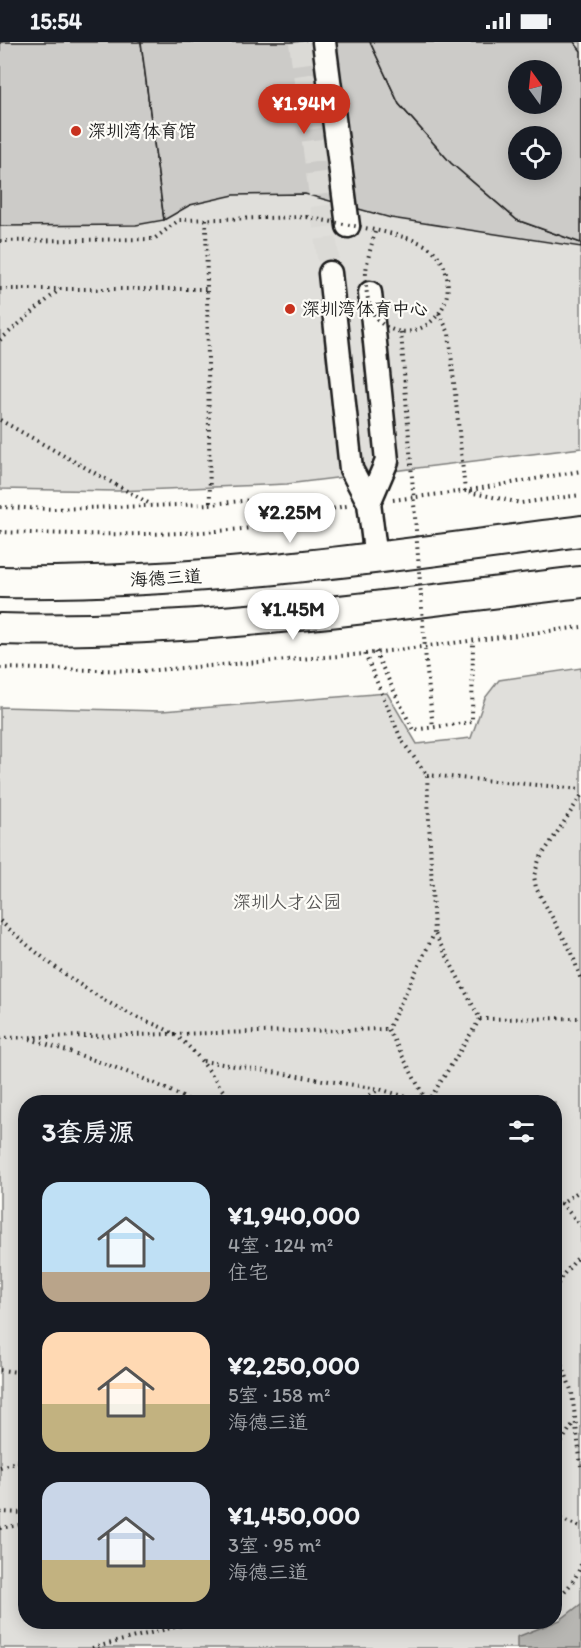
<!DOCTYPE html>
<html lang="zh">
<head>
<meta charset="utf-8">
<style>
  body { margin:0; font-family:Itim,"LXGW WenKai TC",sans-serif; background:#20242c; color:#f1f3f6; height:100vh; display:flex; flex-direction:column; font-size:22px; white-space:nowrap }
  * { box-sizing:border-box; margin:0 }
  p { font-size:20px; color:#9ea1a6 }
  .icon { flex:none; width:33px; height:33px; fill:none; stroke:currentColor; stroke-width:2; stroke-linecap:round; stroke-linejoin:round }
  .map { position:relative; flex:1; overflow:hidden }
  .details { position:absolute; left:18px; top:1053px; width:544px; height:534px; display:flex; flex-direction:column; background:#171b24; border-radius:24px; box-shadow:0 3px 15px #0003 }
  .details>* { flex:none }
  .needle { width:39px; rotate:345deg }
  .tools { position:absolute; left:508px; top:18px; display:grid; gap:12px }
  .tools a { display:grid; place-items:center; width:54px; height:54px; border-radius:50%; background:#171b24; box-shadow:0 3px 15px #0003; font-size:30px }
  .price { position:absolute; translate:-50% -51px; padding:0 14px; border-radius:21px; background:#fff; color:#222; font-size:20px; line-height:39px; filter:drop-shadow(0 2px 3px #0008) }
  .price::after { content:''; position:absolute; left:50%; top:36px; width:18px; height:14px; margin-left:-9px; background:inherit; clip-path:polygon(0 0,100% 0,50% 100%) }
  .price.on { background:#c8321e; color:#fff }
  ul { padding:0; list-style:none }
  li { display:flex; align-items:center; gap:18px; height:150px; padding:0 24px }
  li span { display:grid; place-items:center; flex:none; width:168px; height:120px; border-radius:18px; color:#555 }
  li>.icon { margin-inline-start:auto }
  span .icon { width:72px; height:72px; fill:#fffc; stroke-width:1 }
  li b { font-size:26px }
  h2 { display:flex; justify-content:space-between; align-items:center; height:72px; padding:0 24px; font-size:26px }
  .status { display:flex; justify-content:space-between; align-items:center; height:42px; padding:0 30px; background:#171b24; direction:ltr }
  .status svg { height:16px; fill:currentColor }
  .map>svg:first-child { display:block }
  .green { fill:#e0dfdb; stroke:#7e7e7c; stroke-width:1.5; fill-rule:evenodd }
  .water { fill:#b7b6b2; stroke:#797876; stroke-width:1.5 }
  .building { fill:#cccbc8; stroke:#1c1c1c; stroke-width:1.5; fill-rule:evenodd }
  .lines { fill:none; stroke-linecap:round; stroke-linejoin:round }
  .minor-tunnel { stroke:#dbdad6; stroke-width:22; stroke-dasharray:22 11; stroke-linecap:butt }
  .minor-casing { stroke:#1c1c1c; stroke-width:27 }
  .major-casing { stroke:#1c1c1c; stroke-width:34 }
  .path { stroke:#1c1c1c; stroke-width:4; stroke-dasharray:1.5 4.5; stroke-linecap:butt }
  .minor { stroke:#fdfcf7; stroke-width:22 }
  .major { stroke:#fdfcf7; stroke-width:30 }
  .path-bridge { stroke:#1c1c1c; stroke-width:4; stroke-dasharray:1.5 4.5; stroke-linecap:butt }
  .poi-dot { fill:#c8321e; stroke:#fdfcf7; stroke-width:2 }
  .labels { text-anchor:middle; stroke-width:4.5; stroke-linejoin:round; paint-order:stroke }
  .poi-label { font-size:18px; fill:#1c1c1c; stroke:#fdfcf7; text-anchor:start }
  .street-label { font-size:18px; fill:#1c1c1c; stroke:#fdfcf7 }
  .park-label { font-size:18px; fill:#575655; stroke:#fdfcf7 }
</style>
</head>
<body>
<div class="status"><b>15:54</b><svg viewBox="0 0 49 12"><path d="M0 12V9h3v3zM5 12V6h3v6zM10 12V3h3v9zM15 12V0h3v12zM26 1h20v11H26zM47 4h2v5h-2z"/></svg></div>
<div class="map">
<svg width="581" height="1606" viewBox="0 0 581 1606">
  <rect width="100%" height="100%" fill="#fdfcf7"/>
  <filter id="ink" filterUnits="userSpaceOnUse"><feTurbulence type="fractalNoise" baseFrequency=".0167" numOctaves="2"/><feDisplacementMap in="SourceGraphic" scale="12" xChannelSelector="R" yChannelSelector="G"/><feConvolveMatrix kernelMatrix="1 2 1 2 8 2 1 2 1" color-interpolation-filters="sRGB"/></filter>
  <g filter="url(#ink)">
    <g class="green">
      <path d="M0,0H581V406L287,442L117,449L0,447ZM519,28H552V62H519ZM519,94H552V128H519Z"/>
      <path d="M581,626V1606H0V665L162,669L387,651L417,702L471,696L485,656L499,638ZM26,1060H555V1580H26Z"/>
    </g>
    <polygon class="water" points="581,1562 581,1606 517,1606 517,1595 560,1578"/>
    <g class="building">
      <polygon points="0,0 141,0 164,178 136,183 0,184"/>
      <polygon points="141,0 370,0 399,62 451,121 517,178 581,201 581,205 391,176 305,152 234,153 190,163 164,178"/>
      <path d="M370,0H574L581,9V201L517,178L451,121L399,62ZM519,28H552V62H519ZM519,94H552V128H519Z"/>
    </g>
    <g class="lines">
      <polyline class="minor-tunnel" points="300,0 330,231"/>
      <g class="minor-casing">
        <g id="minor">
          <polyline points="324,0 348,184"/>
          <polyline points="330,231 351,427 369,461 376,517"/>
          <polyline points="369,461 387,419 370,251"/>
        </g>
      </g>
      <g class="major-casing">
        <g id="major">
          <path d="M0,540C196,543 388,515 581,489"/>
          <path d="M0,587C195,592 388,563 581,540"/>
        </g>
      </g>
      <g class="path">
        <polyline points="206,177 210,462"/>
        <polyline points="0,199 154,197 179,178 307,175"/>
        <polyline points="0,247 207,247"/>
        <polyline points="439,271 449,291 465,449"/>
        <polyline points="0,298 60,247"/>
        <polyline points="0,378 152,463"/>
        <polyline points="469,450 521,461 581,453"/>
        <polyline points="393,458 465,449 581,429"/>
        <polyline points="0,465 53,467 210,462 274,456 328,466"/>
        <path d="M0,490C87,493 190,495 276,483C300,479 323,467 347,464"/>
        <polyline points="375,610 413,688 472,680 473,599"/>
        <polyline points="365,612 402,699 427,733 434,892 388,987 427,1060"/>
        <polyline points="426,620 433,685"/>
        <polyline points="0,626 143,629 365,612 581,585"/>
        <polyline points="427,733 581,747"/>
        <polyline points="581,754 539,818 534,834 536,846 572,911 581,938"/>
        <path d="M0,879C40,915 78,945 126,970C140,978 158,982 172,991C197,1007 214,1037 231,1060"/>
        <polyline points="480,977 581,976"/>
        <polyline points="0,996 388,987"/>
        <path d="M30,997C86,1015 141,1032 192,1060"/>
        <polyline points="203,1019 379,1047 424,1060"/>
        <polyline points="360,1060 379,1047"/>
        <polyline points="428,1060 480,977 435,892"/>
        <polyline points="561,1161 581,1184"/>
        <polyline points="555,1165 581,1148"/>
        <polyline points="555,1247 562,1234 581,1212"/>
        <polyline points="555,1300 572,1351 581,1424"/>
        <polyline points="0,1328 26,1331"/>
        <polyline points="555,1410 574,1380"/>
        <polyline points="0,1425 26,1417"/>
        <polyline points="0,1470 26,1471"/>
        <polyline points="555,1475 581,1485"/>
        <polyline points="0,1486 26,1482"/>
        <path d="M555,1556C566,1551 578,1534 581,1522"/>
        <polyline points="92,1606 194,1580"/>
      </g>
      <use href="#minor" class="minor"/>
      <use href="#major" class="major"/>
      <g class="path-bridge">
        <path d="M307,175C334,181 408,191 428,205C438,211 445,223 447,235C457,296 361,321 366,230C367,217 372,202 375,190"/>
        <polyline points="401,290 426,620"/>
      </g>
    </g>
  </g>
  <g class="poi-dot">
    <circle cx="76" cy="89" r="6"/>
    <circle cx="290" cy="267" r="6"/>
  </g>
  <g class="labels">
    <g class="poi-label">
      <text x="88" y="95">深圳湾体育馆</text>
      <text x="302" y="273">深圳湾体育中心</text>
    </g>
    <g class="street-label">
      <text transform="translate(166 536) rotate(-3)" y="6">海德三道</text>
    </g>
    <g class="park-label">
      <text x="287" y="866">深圳人才公园</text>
    </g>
  </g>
</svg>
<div class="tools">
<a><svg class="needle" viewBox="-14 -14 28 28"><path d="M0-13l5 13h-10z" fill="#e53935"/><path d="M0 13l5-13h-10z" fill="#9ea1a6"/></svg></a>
<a><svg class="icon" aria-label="locate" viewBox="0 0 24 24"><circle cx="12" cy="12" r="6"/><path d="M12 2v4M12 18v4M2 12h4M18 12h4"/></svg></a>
</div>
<b class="price on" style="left:304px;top:93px">¥1.94M</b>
<b class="price" style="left:290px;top:502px">¥2.25M</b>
<b class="price" style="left:293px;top:599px">¥1.45M</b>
<section class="details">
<h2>3套房源<svg class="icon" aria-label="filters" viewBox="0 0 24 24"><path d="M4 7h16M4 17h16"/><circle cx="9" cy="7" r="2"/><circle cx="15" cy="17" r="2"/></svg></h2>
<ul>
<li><span style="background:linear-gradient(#bfe0f5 75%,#b9a48a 0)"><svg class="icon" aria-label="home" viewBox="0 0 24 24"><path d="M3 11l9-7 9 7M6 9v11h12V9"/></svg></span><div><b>¥1,940,000</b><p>4室 · 124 m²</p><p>住宅</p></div></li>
<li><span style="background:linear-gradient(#ffd9b3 60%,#c2b280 0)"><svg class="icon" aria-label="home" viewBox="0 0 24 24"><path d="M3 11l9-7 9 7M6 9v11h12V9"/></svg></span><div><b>¥2,250,000</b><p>5室 · 158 m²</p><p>海德三道</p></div></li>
<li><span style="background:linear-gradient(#c9d6e8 65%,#c2b280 0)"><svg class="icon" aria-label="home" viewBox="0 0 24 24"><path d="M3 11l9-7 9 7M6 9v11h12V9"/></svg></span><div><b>¥1,450,000</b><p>3室 · 95 m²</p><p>海德三道</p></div></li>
</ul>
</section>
</div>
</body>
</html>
